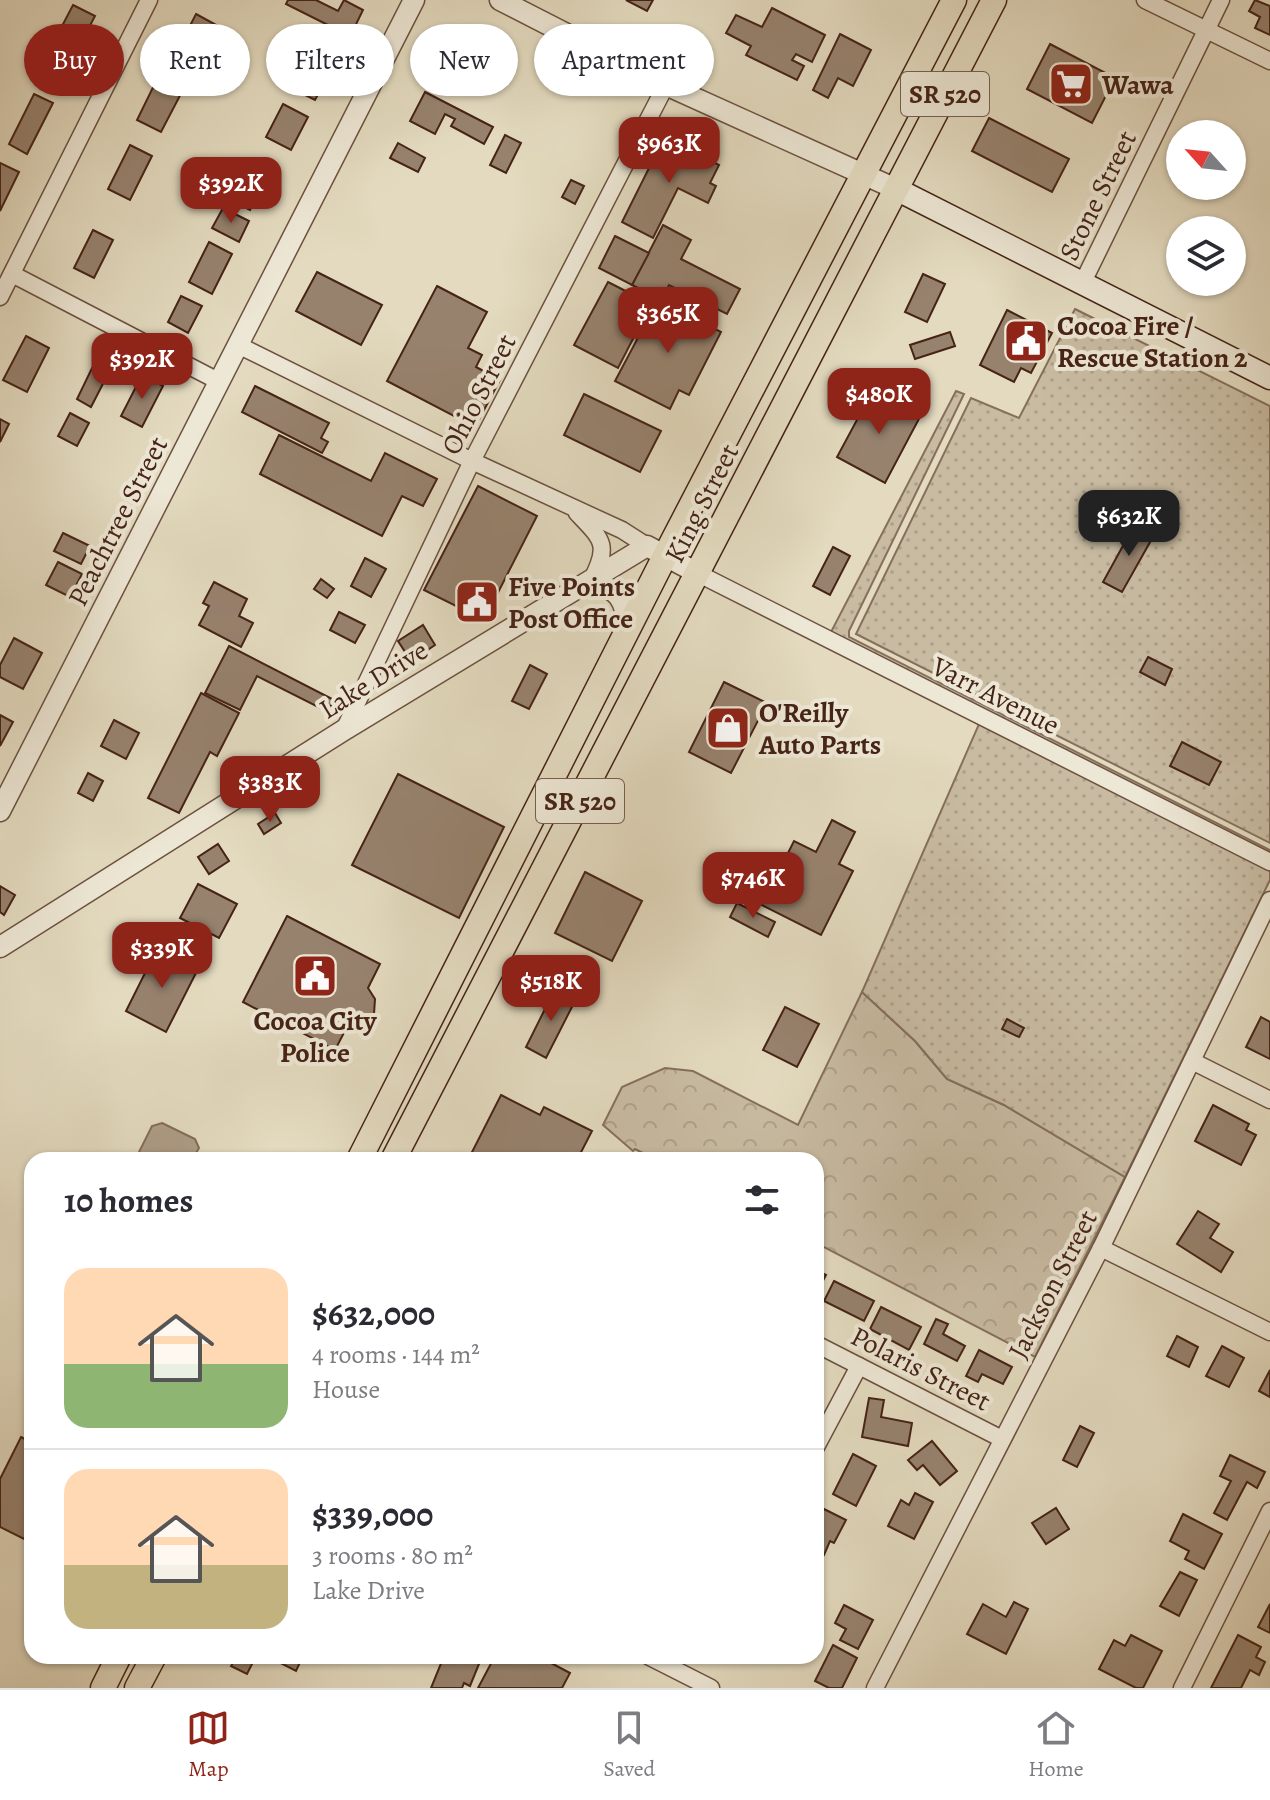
<!DOCTYPE html>
<html lang="en">
<head>
<meta charset="utf-8">
<style>
  body { margin:0; font-family:Alegreya,serif; background:#f2f2f3; color:#2b2b33; height:100vh; display:flex; flex-direction:column; font-size:30px; white-space:nowrap }
  * { box-sizing:border-box; margin:0 }
  p { font-size:26px; color:#7c7c81 }
  .icon { flex:none; width:44px; height:44px; fill:none; stroke:currentColor; stroke-width:2; stroke-linecap:round; stroke-linejoin:round }
  .map { position:relative; flex:1; overflow:hidden }
  .details { position:absolute; left:24px; top:1152px; width:800px; height:512px; display:flex; flex-direction:column; background:#fff; border-radius:24px; box-shadow:0 2px 6px #0004 }
  .details>* { flex:none }
  .hud { position:absolute; left:24px; top:24px; width:800px; height:72px; display:flex; gap:16px }
  .needle { width:52px; rotate:297deg }
  .controls { position:absolute; left:1166px; top:120px; display:grid; gap:16px }
  .controls a { display:grid; place-items:center; width:80px; height:80px; border-radius:50%; background:#fff; box-shadow:0 2px 6px #0004; font-size:40px }
  .price { position:absolute; translate:-50% -68px; padding:0 18px; border-radius:16px; background:#8f2418; color:#fff; font-size:26px; line-height:52px; filter:drop-shadow(0 2px 4px #0008) }
  .price::after { content:''; position:absolute; left:50%; top:48px; width:24px; height:18px; margin-left:-12px; background:inherit; clip-path:polygon(0 0,100% 0,50% 100%) }
  .price.current { background:#222; color:#fff }
  ul { padding:0; list-style:none }
  li { display:flex; align-items:center; gap:24px; height:200px; padding:0 40px }
  li+li { border-top:2px solid #e1e1e2 }
  li span { display:grid; place-items:center; flex:none; width:224px; height:160px; border-radius:24px; color:#555 }
  li>.icon { margin-inline-start:auto }
  span .icon { width:96px; height:96px; fill:#fffc; stroke-width:1 }
  li b { font-size:34px }
  h2 { display:flex; justify-content:space-between; align-items:center; height:96px; padding:0 40px; font-size:34px }
  .chip { padding:0 28px; border-radius:36px; background:#fff; box-shadow:0 2px 6px #0004; font-size:28px; line-height:72px }
  .chip.current { background:#8f2418; color:#fff }
  .menu { display:flex; justify-content:space-around; align-items:center; height:112px; border-top:2px solid #e1e1e2; background:#fff; font-size:22px; color:#7c7c81 }
  .menu a { display:grid; justify-items:center; gap:4px }
  .menu .current { color:#8f2418 }
  .map>svg:first-child { display:block }
  .forest { fill:url(#forest-crowns); stroke:#866f5c; stroke-width:2 }
  .park { fill:url(#park-dots); stroke:#866f5c; stroke-width:2 }
  .water { fill:#ad9c86; stroke:#836c59; stroke-width:2 }
  .building { fill:#97826e; stroke:#452316; stroke-width:2 }
  .lines { fill:none; stroke-linecap:round; stroke-linejoin:round }
  .minor-casing { stroke:#6c5140; stroke-width:19 }
  .tertiary-casing { stroke:#6c5140; stroke-width:23 }
  .secondary-casing { stroke:#452316; stroke-width:25 }
  .primary-casing { stroke:#452316; stroke-width:27 }
  .minor { stroke:#ede7d5; stroke-width:16 }
  .tertiary { stroke:#ede7d5; stroke-width:20 }
  .secondary { stroke:#ede7d5; stroke-width:22 }
  .primary { stroke:#e3dabf; stroke-width:24 }
  .labels { text-anchor:middle; stroke-width:8; stroke-linejoin:round; paint-order:stroke }
  .shield { fill:#ede7d5; stroke:#775e4f; stroke-width:2 }
  .shield-label { font-size:26px; font-weight:bold; fill:#452316 }
  .poi-label { font-size:28px; font-weight:bold; fill:#452316; stroke:#ede7d5; text-anchor:start }
  .street-label { font-size:28px; fill:#452316; stroke:#ede7d5 }
</style>
</head>
<body>
<div class="map">
<svg width="1270" height="1688" viewBox="0 0 1270 1688">
  <defs>
    <pattern id="forest-crowns" width="20" height="18" patternUnits="userSpaceOnUse" patternTransform="scale(2)"><rect width="20" height="18" fill="#c8bba2"/><path d="M2 6a3 3 0 1 1 6 0M12 15a3 3 0 1 1 6 0" fill="none" stroke="#ada08b"/></pattern>
    <pattern id="park-dots" width="8" height="8" patternUnits="userSpaceOnUse" patternTransform="scale(2)"><rect width="8" height="8" fill="#c8bba2"/><path d="M2 2h.1M6 6h.1" fill="none" stroke="#ada08b" stroke-width="1.8" stroke-linecap="round"/></pattern>
  </defs>
  <rect width="100%" height="100%" fill="#e3dabf"/>
  <filter id="stains"><feTurbulence type="fractalNoise" baseFrequency=".0025" numOctaves="4"/><feColorMatrix values="0 0 0 0 .2 0 0 0 0 .09 0 0 0 0 .02 0 0 0 .5 -.17"/></filter>
  <radialGradient id="worn" r=".72"><stop offset=".6" stop-color="#630" stop-opacity="0"/><stop offset="1" stop-color="#630" stop-opacity=".3"/></radialGradient>
  <polygon class="forest" points="862,992 915,1041 947,1079 1004,1105 1125,1177 1035,1357 816,1243 816,1160 657,1160 635,1149 633,1151 603,1125 622,1087 665,1068 693,1071 798,1125"/>
  <g class="park">
    <polygon points="1075,309 1270,406 1270,843 856,634 971,398 1019,418"/>
    <polygon points="956,391 964,394 849,631 849,637 1270,850 1270,853 831,632"/>
    <polygon points="979,724 1270,871 1270,880 1125,1177 1004,1105 947,1079 915,1041 862,992"/>
  </g>
  <polygon class="water" points="162,1123 195,1139 199,1148 192,1160 135,1160 152,1126"/>
  <g class="building">
    <polygon points="288,0 316,0 338,11 344,0 363,10 346,45 324,34 328,25 286,4"/>
    <polygon points="626,0 653,0 647,11"/>
    <polygon points="1255,0 1270,6 1270,35 1255,28 1260,17 1249,11"/>
    <polygon points="73,5 95,16 72,60 50,49"/>
    <polygon points="772,8 825,35 812,62 796,54 792,60 804,66 797,80 746,55 751,46 726,33 736,15 762,27"/>
    <polygon points="196,14 218,26 196,71 173,59"/>
    <polygon points="840,34 871,50 853,86 838,78 828,98 813,90"/>
    <polygon points="1050,44 1115,78 1092,123 1027,89"/>
    <polygon points="312,56 333,66 315,100 295,90"/>
    <polygon points="160,73 185,86 161,132 137,120"/>
    <polygon points="425,92 493,127 484,144 451,126 455,119 445,114 435,134 410,121"/>
    <polygon points="34,94 53,103 27,154 9,144"/>
    <polygon points="283,104 308,117 291,150 266,137"/>
    <polygon points="989,118 1069,159 1052,192 972,151"/>
    <polygon points="505,135 521,143 506,173 490,165"/>
    <polygon points="664,138 719,165 710,183 716,186 708,203 678,188 653,238 622,222"/>
    <polygon points="398,143 425,158 418,172 390,158"/>
    <polygon points="130,145 152,156 130,200 108,189"/>
    <polygon points="0,163 19,172 0,211"/>
    <polygon points="242,178 261,188 250,210 230,200"/>
    <polygon points="571,180 584,186 575,204 562,197"/>
    <polygon points="223,208 249,221 239,242 212,228"/>
    <polygon points="663,225 691,240 681,259 740,289 727,314 669,285 662,300 632,285"/>
    <polygon points="93,230 113,240 94,278 74,268"/>
    <polygon points="615,236 649,253 632,285 599,268"/>
    <polygon points="209,242 232,254 212,294 189,282"/>
    <polygon points="317,272 382,305 361,345 296,311"/>
    <polygon points="923,274 945,284 927,322 905,312"/>
    <polygon points="608,282 651,304 618,368 574,345"/>
    <polygon points="437,286 487,312 468,348 482,355 476,367 500,380 475,427 387,381"/>
    <polygon points="181,296 202,306 188,333 168,322"/>
    <polygon points="658,300 721,332 689,395 679,390 670,409 615,381"/>
    <polygon points="1007,310 1052,333 1031,373 1021,368 1014,382 980,365"/>
    <polygon points="950,332 955,346 915,359 910,345"/>
    <polygon points="26,336 49,348 27,392 3,380"/>
    <polygon points="92,368 107,376 91,407 77,399"/>
    <polygon points="142,375 163,386 142,427 121,416"/>
    <polygon points="255,386 329,423 321,438 328,442 322,453 242,412"/>
    <polygon points="873,390 921,415 885,483 837,457"/>
    <polygon points="584,394 661,431 640,472 564,435"/>
    <polygon points="70,413 89,423 77,446 58,436"/>
    <polygon points="0,419 9,424 0,442"/>
    <polygon points="279,435 371,481 385,453 437,479 423,506 402,496 382,536 260,474"/>
    <polygon points="478,486 537,516 484,620 424,590"/>
    <polygon points="1135,524 1154,535 1122,592 1103,582"/>
    <polygon points="63,533 90,546 81,564 54,551"/>
    <polygon points="833,547 850,556 830,595 813,586"/>
    <polygon points="365,558 386,569 371,597 351,586"/>
    <polygon points="58,562 82,574 70,597 46,585"/>
    <polygon points="321,579 334,589 327,598 314,589"/>
    <polygon points="214,582 247,599 239,616 253,623 241,647 199,625 209,606 203,603"/>
    <polygon points="339,612 365,625 355,643 330,630"/>
    <polygon points="423,625 435,645 411,661 398,641"/>
    <polygon points="14,638 42,653 23,689 0,677 0,665"/>
    <polygon points="229,646 334,700 328,712 257,676 240,710 205,693"/>
    <polygon points="1148,657 1172,669 1165,685 1140,672"/>
    <polygon points="530,665 547,674 529,709 512,701"/>
    <polygon points="724,682 767,703 731,773 689,752"/>
    <polygon points="201,693 239,713 217,756 210,752 179,813 148,798"/>
    <polygon points="0,715 13,722 0,746"/>
    <polygon points="114,720 139,733 126,759 101,746"/>
    <polygon points="1182,742 1221,762 1209,785 1170,766"/>
    <polygon points="88,773 103,781 93,801 78,793"/>
    <polygon points="398,774 504,827 459,918 352,865"/>
    <polygon points="275,813 281,823 264,834 258,824"/>
    <polygon points="832,820 855,832 839,864 853,871 821,935 748,898 767,860 781,867 794,841 816,852"/>
    <polygon points="218,844 229,861 209,874 198,857"/>
    <polygon points="585,872 642,901 612,961 555,933"/>
    <polygon points="198,884 237,904 219,938 180,918"/>
    <polygon points="0,886 15,895 4,915 0,912"/>
    <polygon points="737,903 775,922 768,937 730,917"/>
    <polygon points="287,916 380,964 368,988 375,999 374,1014 362,1025 348,1025 335,1050 243,1002"/>
    <polygon points="157,949 198,969 166,1032 126,1011"/>
    <polygon points="555,989 576,999 546,1058 526,1047"/>
    <polygon points="785,1007 819,1024 797,1067 763,1050"/>
    <polygon points="1261,1017 1270,1022 1270,1059 1246,1047"/>
    <polygon points="1007,1019 1024,1028 1019,1037 1002,1029"/>
    <polygon points="501,1095 540,1115 544,1107 592,1131 577,1160 468,1160"/>
    <polygon points="1213,1105 1249,1124 1246,1130 1256,1135 1241,1165 1195,1141"/>
    <polygon points="1198,1211 1219,1224 1210,1238 1233,1252 1221,1272 1177,1244"/>
    <polygon points="816,1270 826,1275 817,1292 816,1291"/>
    <polygon points="834,1281 874,1301 864,1321 824,1301"/>
    <polygon points="881,1307 921,1327 909,1350 870,1329"/>
    <polygon points="936,1319 948,1324 943,1334 965,1346 957,1361 924,1344"/>
    <polygon points="1177,1336 1198,1347 1189,1367 1167,1356"/>
    <polygon points="1222,1346 1244,1358 1229,1387 1206,1376"/>
    <polygon points="979,1350 1012,1367 1003,1384 982,1374 978,1382 966,1376"/>
    <polygon points="1270,1370 1270,1397 1259,1391"/>
    <polygon points="869,1398 884,1400 881,1417 912,1423 908,1446 862,1437"/>
    <polygon points="1080,1426 1094,1433 1077,1467 1063,1460"/>
    <polygon points="21,1437 32,1443 32,1523 24,1539 0,1527 0,1479"/>
    <polygon points="932,1441 957,1471 940,1485 923,1465 917,1470 908,1460"/>
    <polygon points="853,1454 876,1466 856,1506 833,1494"/>
    <polygon points="1230,1455 1265,1472 1257,1488 1247,1482 1227,1520 1214,1513 1231,1481 1220,1476"/>
    <polygon points="915,1493 933,1502 914,1539 888,1526 901,1500 909,1505"/>
    <polygon points="1056,1508 1069,1529 1046,1544 1032,1523"/>
    <polygon points="824,1509 846,1520 834,1543 830,1541 824,1555 816,1551 816,1525"/>
    <polygon points="1183,1514 1222,1534 1204,1569 1185,1559 1189,1551 1170,1541"/>
    <polygon points="1180,1572 1197,1580 1179,1616 1160,1606"/>
    <polygon points="1014,1602 1028,1609 1006,1654 967,1634 983,1604 1006,1617"/>
    <polygon points="1270,1604 1270,1633 1258,1627"/>
    <polygon points="844,1605 873,1620 858,1649 840,1640 846,1629 835,1623"/>
    <polygon points="1131,1635 1162,1651 1143,1688 1136,1688 1099,1669 1114,1640 1125,1646"/>
    <polygon points="1238,1635 1261,1647 1256,1657 1265,1662 1259,1675 1250,1670 1241,1688 1211,1688"/>
    <polygon points="833,1645 857,1658 842,1688 829,1688 815,1681"/>
    <polygon points="237,1656 256,1656 247,1674 231,1666"/>
    <polygon points="267,1656 303,1656 296,1671"/>
    <polygon points="444,1656 475,1656 481,1659 470,1686 464,1683 462,1688 431,1688"/>
    <polygon points="495,1656 538,1656 570,1673 562,1688 478,1688"/>
  </g>
  <g class="lines">
    <g class="minor-casing">
      <g id="minor">
        <polyline points="1145,0 1270,61"/>
        <polyline points="12,274 220,382"/>
        <polyline points="1082,284 1221,0"/>
        <polyline points="0,297 149,0"/>
        <polyline points="238,345 472,461 622,530 647,546"/>
        <path d="M577,513C603,540 610,545 591,581"/>
        <polyline points="699,574 1270,862"/>
        <polyline points="344,730 472,461 666,85"/>
        <polyline points="1192,1061 1270,1100"/>
        <polyline points="1101,1248 1270,1332"/>
        <polyline points="816,1344 1002,1439"/>
        <polyline points="816,1447 859,1366"/>
        <polyline points="648,1656 711,1688"/>
        <polyline points="875,1688 1101,1248 1270,900"/>
        <polyline points="1182,1688 1270,1511"/>
      </g>
    </g>
    <g class="tertiary-casing">
      <g id="tertiary">
        <polyline points="500,0 666,85 896,189"/>
        <path d="M590,582C620,589 624,599 629,628"/>
        <polyline points="0,811 414,0"/>
        <polyline points="0,947 344,730 647,546 699,574"/>
      </g>
    </g>
    <g class="secondary-casing">
      <polyline id="secondary" points="896,189 1270,378"/>
    </g>
    <g class="primary-casing">
      <g id="primary">
        <polyline points="359,1160 665,556 954,0"/>
        <polyline points="393,1160 994,0"/>
        <polyline points="103,1688 119,1656"/>
        <polyline points="137,1688 154,1656"/>
      </g>
    </g>
    <use href="#minor" class="minor"/>
    <use href="#tertiary" class="tertiary"/>
    <use href="#secondary" class="secondary"/>
    <use href="#primary" class="primary"/>
  </g>
  <defs>
    <g id="supermarket-square" transform="scale(2.3)"><rect x="-9" y="-9" width="18" height="18" rx="4" fill="#8f2418" stroke="#ede7d5"/><path d="M-6-5.5h2.5l.6 2H6L4.5 2H-2.5L-4.4-4H-6ZM-1.5 3.2a1.3 1.3 0 1 0 .1 0ZM3 3.2a1.3 1.3 0 1 0 .1 0Z" fill="#fff"/></g>
    <g id="civic-square" transform="scale(2.3)"><rect x="-9" y="-9" width="18" height="18" rx="4" fill="#8f2418" stroke="#ede7d5"/><path d="M-.6-6.5H3V-4.5H.6V-3L4-1V1h2V6H-6V1h2V-1L-.6-3ZM-1.2 2.5V6h2.4V2.5Z" fill="#fff"/></g>
    <g id="shop-square" transform="scale(2.3)"><rect x="-9" y="-9" width="18" height="18" rx="4" fill="#8f2418" stroke="#ede7d5"/><path d="M-5-2.5h2.3a2.7 3.5 0 0 1 5.4 0H5L5.5 6h-11ZM-1.5-2.5h3a1.5 2.3 0 0 0-3 0Z" fill="#fff"/></g>
  </defs>
  <g fill-rule="evenodd">
    <use href="#supermarket-square" x="1071" y="84"/>
    <use href="#civic-square" x="1026" y="341"/>
    <use href="#civic-square" x="477" y="602"/>
    <use href="#shop-square" x="728" y="728"/>
    <use href="#civic-square" x="315" y="976"/>
  </g>
  <g class="labels">
    <g class="shield">
      <rect x="901" y="72" width="88" height="44" rx="6"/>
      <rect x="536" y="779" width="88" height="44" rx="6"/>
    </g>
    <g class="shield-label">
      <text x="945" y="103">SR 520</text>
      <text x="580" y="810">SR 520</text>
    </g>
    <g class="poi-label">
      <text x="1102" y="94">Wawa</text>
      <text x="1057" y="335">Cocoa Fire /<tspan x="1057" dy="32">Rescue Station 2</tspan></text>
      <text x="508" y="596">Five Points<tspan x="508" dy="32">Post Office</tspan></text>
      <text x="759" y="722">O'Reilly<tspan x="759" dy="32">Auto Parts</tspan></text>
      <text x="315" y="1030" text-anchor="middle">Cocoa City<tspan x="315" dy="32">Police</tspan></text>
    </g>
    <g class="street-label">
      <text transform="translate(1097 195) rotate(-64)" y="10">Stone Street</text>
      <text transform="translate(478 394) rotate(-63)" y="10">Ohio Street</text>
      <text transform="translate(701 503) rotate(-63)" y="10">King Street</text>
      <text transform="translate(117 521) rotate(-63)" y="10">Peachtree Street</text>
      <text transform="translate(373 679) rotate(-32)" y="10">Lake Drive</text>
      <text transform="translate(996 695) rotate(27)" y="10">Varr Avenue</text>
      <text transform="translate(1052 1284) rotate(-63)" y="10">Jackson Street</text>
      <text transform="translate(921 1368) rotate(27)" y="10">Polaris Street</text>
    </g>
  </g>
  <rect width="100%" height="100%" filter="url(#stains)"/>
  <rect width="100%" height="100%" fill="url(#worn)"/>
</svg>
<div class="controls">
<a><svg class="needle" viewBox="-14 -14 28 28"><path d="M0-13l5 13h-10z" fill="#e53935"/><path d="M0 13l5-13h-10z" fill="#7c7c81"/></svg></a>
<a><svg class="icon" aria-label="layers" viewBox="0 0 24 24"><path d="M12 4l9 5-9 5-9-5zM3 14l9 5 9-5"/></svg></a>
</div>
<b class="price" style="left:669px;top:185px">$963K</b>
<b class="price" style="left:231px;top:225px">$392K</b>
<b class="price" style="left:668px;top:355px">$365K</b>
<b class="price" style="left:142px;top:401px">$392K</b>
<b class="price" style="left:879px;top:436px">$480K</b>
<b class="price current" style="left:1129px;top:558px">$632K</b>
<b class="price" style="left:270px;top:824px">$383K</b>
<b class="price" style="left:753px;top:920px">$746K</b>
<b class="price" style="left:162px;top:990px">$339K</b>
<b class="price" style="left:551px;top:1023px">$518K</b>
<div class="hud">
<a class="chip current">Buy</a>
<a class="chip">Rent</a>
<a class="chip">Filters</a>
<a class="chip">New</a>
<a class="chip">Apartment</a>
</div>
<section class="details">
<h2>10 homes<svg class="icon" aria-label="filters" viewBox="0 0 24 24"><path d="M4 7h16M4 17h16"/><circle cx="9" cy="7" r="2"/><circle cx="15" cy="17" r="2"/></svg></h2>
<ul>
<li><span style="background:linear-gradient(#ffd9b3 60%,#8fb573 0)"><svg class="icon" aria-label="home" viewBox="0 0 24 24"><path d="M3 11l9-7 9 7M6 9v11h12V9"/></svg></span><div><b>$632,000</b><p>4 rooms · 144 m²</p><p>House</p></div></li>
<li><span style="background:linear-gradient(#ffd9b3 60%,#c2b280 0)"><svg class="icon" aria-label="home" viewBox="0 0 24 24"><path d="M3 11l9-7 9 7M6 9v11h12V9"/></svg></span><div><b>$339,000</b><p>3 rooms · 80 m²</p><p>Lake Drive</p></div></li>
</ul>
</section>
</div>
<nav class="menu">
<a class="current"><svg class="icon" aria-label="map" viewBox="0 0 24 24"><path d="M3 6l6-2 6 2 6-2v14l-6 2-6-2-6 2zM9 4v14M15 6v14"/></svg>Map</a>
<a><svg class="icon" aria-label="saved" viewBox="0 0 24 24"><path d="M7 4h10v16l-5-4-5 4z"/></svg>Saved</a>
<a><svg class="icon" aria-label="home" viewBox="0 0 24 24"><path d="M3 11l9-7 9 7M6 9v11h12V9"/></svg>Home</a>
</nav>
</body>
</html>
